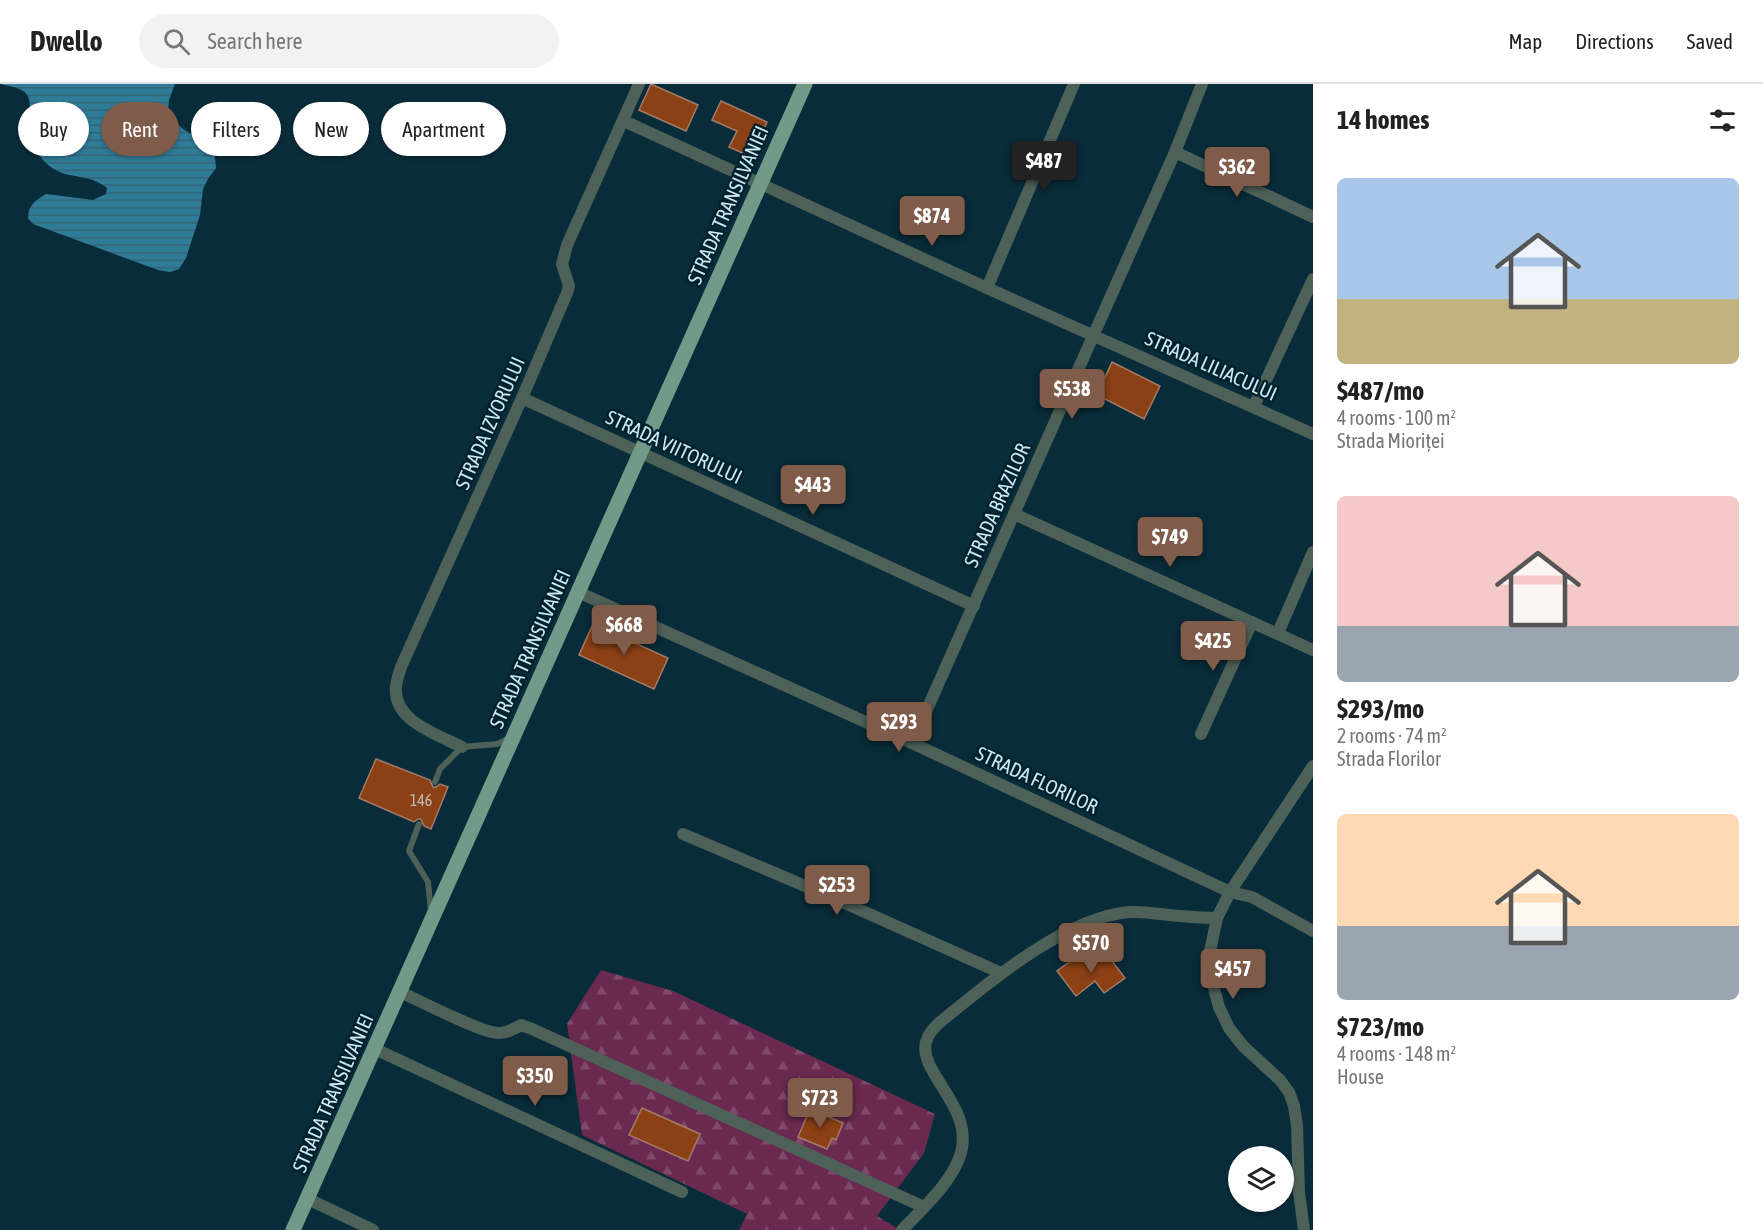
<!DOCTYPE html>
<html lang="en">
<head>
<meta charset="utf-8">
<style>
  body { margin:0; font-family:"Asap Condensed",sans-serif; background:#f2f2f2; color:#222; height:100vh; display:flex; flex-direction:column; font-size:22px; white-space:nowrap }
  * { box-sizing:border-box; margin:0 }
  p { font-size:20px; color:#767676 }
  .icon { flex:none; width:33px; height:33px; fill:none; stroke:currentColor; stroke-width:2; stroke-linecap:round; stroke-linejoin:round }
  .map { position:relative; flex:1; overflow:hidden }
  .drawer { display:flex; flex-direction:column; background:#fff; width:450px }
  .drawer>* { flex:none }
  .banner { position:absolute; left:18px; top:18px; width:570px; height:54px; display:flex; gap:12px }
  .buttons { position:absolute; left:1228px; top:1062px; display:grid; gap:12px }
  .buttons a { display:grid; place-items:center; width:66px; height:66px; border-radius:50%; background:#fff; box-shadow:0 2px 4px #0004; font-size:30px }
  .price { position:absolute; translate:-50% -51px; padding:0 14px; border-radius:6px; background:#7f5b4a; color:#fff; font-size:20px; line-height:39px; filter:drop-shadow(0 2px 3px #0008) }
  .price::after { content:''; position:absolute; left:50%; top:36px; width:18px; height:14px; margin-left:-9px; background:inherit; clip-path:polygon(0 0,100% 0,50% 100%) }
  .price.active { background:#222; color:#fff }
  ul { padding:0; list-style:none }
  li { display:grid; align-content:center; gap:12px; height:318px; padding:0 24px }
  li span { display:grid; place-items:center; height:186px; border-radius:9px; color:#555 }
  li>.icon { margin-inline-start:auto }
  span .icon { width:108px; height:108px; fill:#fffc; stroke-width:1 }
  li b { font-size:26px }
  h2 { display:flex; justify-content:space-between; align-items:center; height:72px; padding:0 24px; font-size:26px }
  .tag { padding:0 21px; border-radius:27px; background:#fff; box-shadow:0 2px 4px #0004; font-size:21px; line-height:54px }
  .tag.active { background:#7f5b4a; color:#fff }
  header { display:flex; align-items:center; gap:36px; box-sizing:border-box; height:84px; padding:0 30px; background:#fff; border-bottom:2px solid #e0e0e0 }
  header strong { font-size:28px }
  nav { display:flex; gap:33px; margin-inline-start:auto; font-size:21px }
  .search { width:420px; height:54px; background:#f2f2f2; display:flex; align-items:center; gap:15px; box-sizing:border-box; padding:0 21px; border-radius:33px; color:#767676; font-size:22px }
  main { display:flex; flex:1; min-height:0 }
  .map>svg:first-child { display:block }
  .forest { fill:url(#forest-firs) }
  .water { fill:url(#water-rules) }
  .building { fill:#8b4015; stroke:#a47c69; stroke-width:1.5 }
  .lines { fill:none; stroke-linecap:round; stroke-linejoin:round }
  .lane { stroke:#4e6158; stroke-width:6 }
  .street { stroke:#4e6158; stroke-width:12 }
  .primary { stroke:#739988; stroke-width:15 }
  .labels { text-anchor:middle; stroke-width:5; stroke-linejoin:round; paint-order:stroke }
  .number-label { font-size:16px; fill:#bebdba }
  .street-label { font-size:20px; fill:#cfe7f1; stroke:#00222e }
</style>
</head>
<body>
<header>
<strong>Dwello</strong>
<div class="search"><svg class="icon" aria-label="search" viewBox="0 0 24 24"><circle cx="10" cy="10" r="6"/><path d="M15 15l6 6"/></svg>Search here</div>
<nav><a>Map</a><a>Directions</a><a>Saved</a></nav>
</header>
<main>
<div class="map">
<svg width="1313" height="1146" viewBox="0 0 1313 1146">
  <defs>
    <pattern id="forest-firs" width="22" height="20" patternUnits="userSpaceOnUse" patternTransform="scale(1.5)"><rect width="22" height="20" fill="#6a2a50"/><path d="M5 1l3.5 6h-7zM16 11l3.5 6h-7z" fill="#7e496a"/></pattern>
    <pattern id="water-rules" width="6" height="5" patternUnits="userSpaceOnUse" patternTransform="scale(1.5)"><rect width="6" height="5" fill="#2f7c99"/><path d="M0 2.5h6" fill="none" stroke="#366375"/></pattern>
  </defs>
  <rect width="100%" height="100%" fill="#082c39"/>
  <polygon class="forest" points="601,886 673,907 935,1030 924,1069 877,1132 900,1146 739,1146 747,1130 582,1051 567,940"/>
  <path class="water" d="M1,0H175L169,16L168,27C172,33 177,40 183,45C206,60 214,51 216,84L208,95L203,105L200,131L186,174L179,185L170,188L158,186L33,140L28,134C28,121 36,116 46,110L93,116L106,110L107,104C83,84 58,103 35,65C32,59 29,45 29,38C28,28 34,14 23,7C18,3 7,2 1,0Z"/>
  <g class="building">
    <polygon points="651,0 698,21 686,47 639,26"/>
    <polygon points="721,17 767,38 751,73 729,63 737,47 712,36"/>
    <polygon points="1112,278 1160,302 1144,335 1097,311"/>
    <polygon points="593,540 668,574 654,605 579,571"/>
    <polygon points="376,675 430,696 433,703 436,703 440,700 448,703 431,745 424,742 421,735 418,735 414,738 359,714"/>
    <polygon points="1083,868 1091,880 1106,869 1125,894 1104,909 1095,897 1076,912 1057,887"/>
    <polygon points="642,1024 700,1050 688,1077 629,1051"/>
    <polygon points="810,1025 843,1039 836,1056 832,1054 827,1065 798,1053"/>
  </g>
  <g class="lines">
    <g class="lane">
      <polyline points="435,698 440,685 462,663 497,660 510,654"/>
      <polyline points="419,740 409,767 428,798 431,827"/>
    </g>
    <g class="street">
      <polyline points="624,37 987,204 1313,350"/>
      <polyline points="1175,68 1313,133"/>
      <polyline points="987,204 1074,0"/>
      <polyline points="522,314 974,522"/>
      <polyline points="1254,322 1313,195"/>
      <polyline points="1014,430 1313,566"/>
      <polyline points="578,508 912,659 1230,808 1252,813 1313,847"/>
      <polyline points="1278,549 1313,468"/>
      <polyline points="1201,650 1252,538"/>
      <polyline points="912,659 1175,68 1202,0"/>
      <path d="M462,663C437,650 392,637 396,602C397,596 399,589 401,583L522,314L567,209L569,202L562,180L567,161L639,0"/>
      <polyline points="683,750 838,816 1001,889"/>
      <path d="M400,908C419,916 483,950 499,949C507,949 514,945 521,941L532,945L924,1123"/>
      <polyline points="375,965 682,1108"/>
      <polyline points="308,1115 373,1146"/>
      <path d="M902,1146C922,1125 957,1094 962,1064C970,1020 918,987 926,958C928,950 933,945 939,939C988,899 1064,834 1129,828C1146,827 1163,831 1180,832C1192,833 1204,834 1217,834"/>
      <polyline points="1304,1146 1299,1108 1297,1041 1294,1022 1289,1008 1280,996 1243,962 1229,944 1219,923 1211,893 1209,872 1217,834 1230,808 1313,682"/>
    </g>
    <polyline class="primary" points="293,1146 805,0"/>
  </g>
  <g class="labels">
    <g class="number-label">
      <text x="421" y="722">146</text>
    </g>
    <g class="street-label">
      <text transform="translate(728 121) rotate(-66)" y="7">STRADA TRANSILVANIEI</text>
      <text transform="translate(1211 282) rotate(24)" y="7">STRADA LILIACULUI</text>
      <text transform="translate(490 339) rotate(-66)" y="7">STRADA IZVORULUI</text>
      <text transform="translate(674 363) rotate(25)" y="7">STRADA VIITORULUI</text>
      <text transform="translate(997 421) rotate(-66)" y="7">STRADA BRAZILOR</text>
      <text transform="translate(530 565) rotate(-66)" y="7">STRADA TRANSILVANIEI</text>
      <text transform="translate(1037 696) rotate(25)" y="7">STRADA FLORILOR</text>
      <text transform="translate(333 1009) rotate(-66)" y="7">STRADA TRANSILVANIEI</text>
    </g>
  </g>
</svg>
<div class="buttons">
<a><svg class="icon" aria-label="layers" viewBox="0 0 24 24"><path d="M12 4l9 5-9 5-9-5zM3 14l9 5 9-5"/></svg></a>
</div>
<b class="price active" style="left:1044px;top:108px">$487</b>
<b class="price" style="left:1237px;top:114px">$362</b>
<b class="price" style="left:932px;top:163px">$874</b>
<b class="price" style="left:1072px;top:336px">$538</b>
<b class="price" style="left:813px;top:432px">$443</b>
<b class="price" style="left:1170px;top:484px">$749</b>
<b class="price" style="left:624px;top:572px">$668</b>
<b class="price" style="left:1213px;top:588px">$425</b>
<b class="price" style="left:899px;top:669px">$293</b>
<b class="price" style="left:837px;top:832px">$253</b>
<b class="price" style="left:1091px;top:890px">$570</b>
<b class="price" style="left:1233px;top:916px">$457</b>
<b class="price" style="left:535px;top:1023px">$350</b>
<b class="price" style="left:820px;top:1045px">$723</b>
<div class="banner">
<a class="tag">Buy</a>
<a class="tag active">Rent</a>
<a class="tag">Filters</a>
<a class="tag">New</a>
<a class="tag">Apartment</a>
</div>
</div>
<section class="drawer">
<h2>14 homes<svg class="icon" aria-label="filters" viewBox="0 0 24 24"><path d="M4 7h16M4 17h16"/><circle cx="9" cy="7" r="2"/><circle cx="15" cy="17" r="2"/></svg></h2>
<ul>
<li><span style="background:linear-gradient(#a9c7e8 65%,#c2b280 0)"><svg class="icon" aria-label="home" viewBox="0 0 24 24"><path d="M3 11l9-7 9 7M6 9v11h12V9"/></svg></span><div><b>$487/mo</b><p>4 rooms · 100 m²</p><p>Strada Mioriței</p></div></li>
<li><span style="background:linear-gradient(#f6c9c9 70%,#9aa5b1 0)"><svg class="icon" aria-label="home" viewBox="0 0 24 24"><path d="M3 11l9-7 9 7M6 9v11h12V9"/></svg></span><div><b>$293/mo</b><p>2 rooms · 74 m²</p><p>Strada Florilor</p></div></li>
<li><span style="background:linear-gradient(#ffd9b3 60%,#9aa5b1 0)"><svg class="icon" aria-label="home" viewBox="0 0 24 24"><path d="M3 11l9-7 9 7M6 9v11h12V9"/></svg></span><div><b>$723/mo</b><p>4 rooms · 148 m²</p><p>House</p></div></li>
</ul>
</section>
</main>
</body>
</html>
